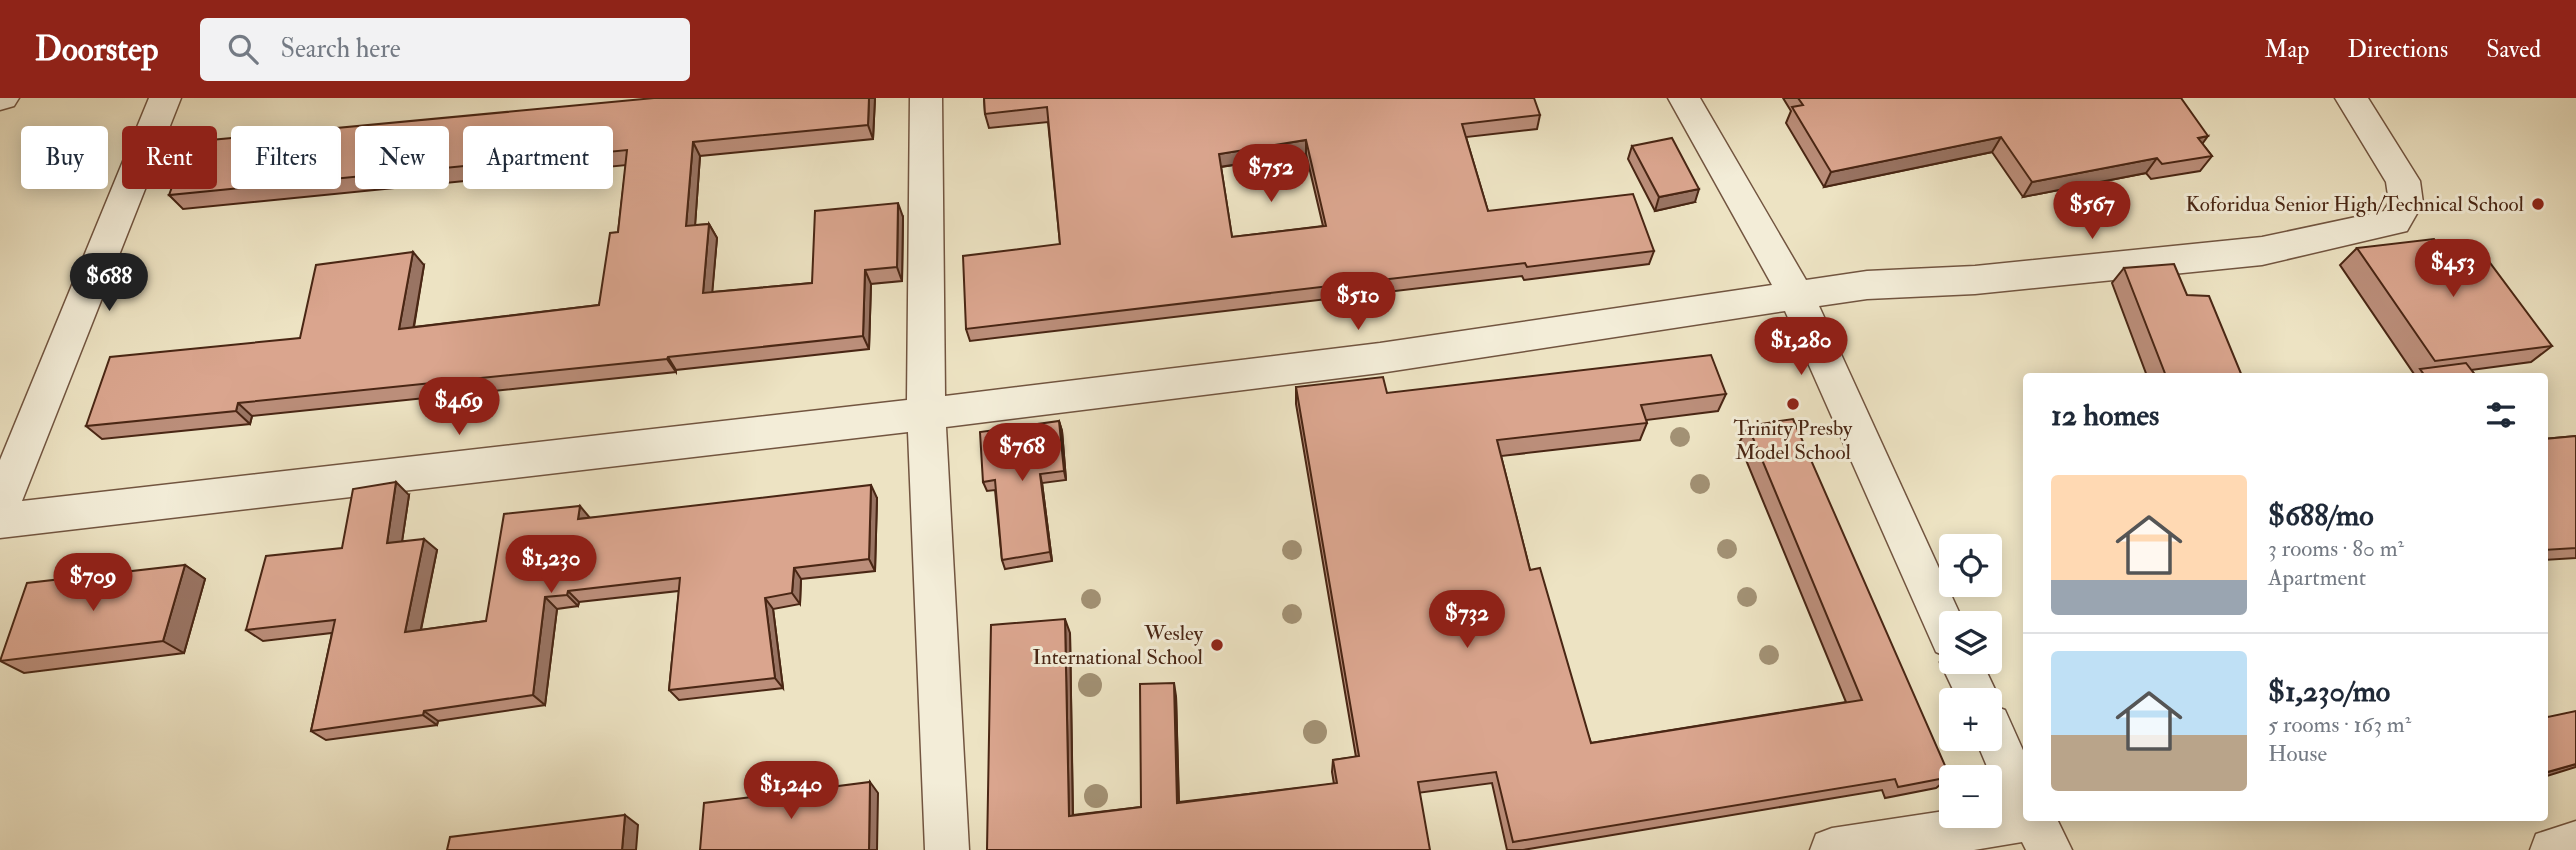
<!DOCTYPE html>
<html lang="en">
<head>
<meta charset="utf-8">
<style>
  body { margin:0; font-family:"IM FELL Double Pica",serif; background:#f2f2f3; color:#1f2937; height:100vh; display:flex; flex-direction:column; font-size:26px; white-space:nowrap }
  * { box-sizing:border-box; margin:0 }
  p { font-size:23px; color:#747a83 }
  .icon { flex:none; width:38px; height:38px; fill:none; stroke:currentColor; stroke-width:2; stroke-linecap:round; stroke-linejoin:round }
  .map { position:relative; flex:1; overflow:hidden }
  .drawer { position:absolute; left:2023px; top:275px; width:525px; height:448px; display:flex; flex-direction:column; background:#fff; border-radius:7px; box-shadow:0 4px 18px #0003 }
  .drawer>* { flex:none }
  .banner { position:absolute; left:21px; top:28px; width:665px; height:63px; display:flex; gap:14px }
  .controls { position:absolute; left:1939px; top:436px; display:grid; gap:14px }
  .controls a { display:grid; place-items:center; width:63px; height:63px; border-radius:7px; background:#fff; box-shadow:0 4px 18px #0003; font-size:35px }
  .price { position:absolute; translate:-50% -60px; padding:0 16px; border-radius:24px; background:#8f2418; color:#fff; font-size:23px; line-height:46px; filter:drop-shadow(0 2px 4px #0008) }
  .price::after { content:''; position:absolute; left:50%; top:42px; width:21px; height:16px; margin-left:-10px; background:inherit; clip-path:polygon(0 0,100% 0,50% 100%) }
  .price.current { background:#222; color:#fff }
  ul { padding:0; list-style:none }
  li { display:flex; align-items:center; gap:21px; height:175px; padding:0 28px }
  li+li { border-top:2px solid #e0e1e3 }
  li span { display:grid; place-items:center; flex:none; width:196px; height:140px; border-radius:7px; color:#555 }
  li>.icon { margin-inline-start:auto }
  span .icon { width:84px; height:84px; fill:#fffc; stroke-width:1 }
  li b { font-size:30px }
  h2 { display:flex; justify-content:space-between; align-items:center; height:84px; padding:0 28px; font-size:30px }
  .tag { padding:0 24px; border-radius:7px; background:#fff; box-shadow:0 4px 18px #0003; font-size:24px; line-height:63px }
  .tag.current { background:#8f2418; color:#fff }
  header { display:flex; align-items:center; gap:42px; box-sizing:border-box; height:98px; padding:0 35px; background:#8f2418; color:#fff }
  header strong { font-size:33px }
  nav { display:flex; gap:38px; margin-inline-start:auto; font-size:24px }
  .search { width:490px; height:63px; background:#f2f2f3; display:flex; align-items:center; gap:18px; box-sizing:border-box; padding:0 24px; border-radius:7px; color:#747a83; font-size:26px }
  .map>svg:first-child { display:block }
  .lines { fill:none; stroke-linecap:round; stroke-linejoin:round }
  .street-casing { stroke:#725540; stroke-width:3 }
  .street { fill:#f3edd8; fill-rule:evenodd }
  .tree { fill:#a29174 }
  .wall { fill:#bb8e7a; stroke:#492614; stroke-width:2; fill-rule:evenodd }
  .shaded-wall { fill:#997463; stroke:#492614; stroke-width:2 }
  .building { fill:#daa58e; stroke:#492614; stroke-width:2; fill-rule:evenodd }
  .poi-dot { fill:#8f2418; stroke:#f3edd8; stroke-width:2.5 }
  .labels { text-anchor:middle; stroke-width:6; stroke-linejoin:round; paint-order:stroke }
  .poi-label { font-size:21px; fill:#492614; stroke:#f3edd8; text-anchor:end }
</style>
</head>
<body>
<header>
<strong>Doorstep</strong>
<div class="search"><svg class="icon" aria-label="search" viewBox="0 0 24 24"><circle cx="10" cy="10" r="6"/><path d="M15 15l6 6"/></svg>Search here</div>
<nav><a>Map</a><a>Directions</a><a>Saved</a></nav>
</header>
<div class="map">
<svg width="2576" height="752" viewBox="0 0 2576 752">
  <rect width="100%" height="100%" fill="#ede3c3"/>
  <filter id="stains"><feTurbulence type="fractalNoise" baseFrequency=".00286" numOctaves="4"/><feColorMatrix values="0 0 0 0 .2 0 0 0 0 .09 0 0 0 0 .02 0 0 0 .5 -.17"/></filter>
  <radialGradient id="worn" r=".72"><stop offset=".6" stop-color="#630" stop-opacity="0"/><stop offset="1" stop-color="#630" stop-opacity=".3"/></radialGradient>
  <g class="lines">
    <g class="street-casing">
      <g id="street">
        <polygon points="0,0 19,0 14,8 0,12"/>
        <polygon points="149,0 181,0 22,403 907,302 910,0 942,0 945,298 1380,245 1772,187 1668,0 1700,0 1806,182 1867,173 1975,168 2262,139 2384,113 2389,104 2386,84 2335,0 2368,0 2420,83 2423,105 2407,133 2262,167 1975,196 1867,201 1819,208 1964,525 1951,525 1951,564 1982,564 2000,602 1997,609 2005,612 2026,659 2026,719 2056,719 2072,752 2026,752 2022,744 1974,752 1810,752 1816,736 1832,730 1951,712 1951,718 1990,718 1990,706 2002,704 1975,640 1990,640 1990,602 1958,602 1940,564 1943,557 1936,554 1785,213 1380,275 946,329 969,752 925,752 908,334 0,440 0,362"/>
        <polygon points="2576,723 2576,752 2530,752 2536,736"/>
      </g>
    </g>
    <use href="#street" class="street"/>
  </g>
  <g class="tree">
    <circle cx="1680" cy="339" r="10"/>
    <circle cx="1700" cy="386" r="10"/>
    <circle cx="1727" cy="451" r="10"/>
    <circle cx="1292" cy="452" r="10"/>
    <circle cx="1747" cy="499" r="10"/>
    <circle cx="1091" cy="501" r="10"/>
    <circle cx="1292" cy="516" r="10"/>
    <circle cx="1769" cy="557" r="10"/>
    <circle cx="1090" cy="587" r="12"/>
    <circle cx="1315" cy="634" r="12"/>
    <circle cx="1096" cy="698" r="12"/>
  </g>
  <g class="wall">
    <polygon points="654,0 875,0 873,41 700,58 695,127 709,126 717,140 712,194 812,185 903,119 902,183 871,186 869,251 676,272 676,274 252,318 250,326 102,341 86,328 300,240 424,167 414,229 599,207 618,134 626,67 183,111 169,97"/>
    <path d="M984,0L1540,17L1537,31L1466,39L1488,113L1654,153L1649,166L1524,182L1522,178L970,243L966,231L1060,146L1048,24L989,30L985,16ZM1306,56L1323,128L1232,139L1221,69Z"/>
    <polygon points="1783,0 2181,0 2202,45 2212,58 2200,73 2151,81 2146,75 2023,99 1992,54 1824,89 1786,25 1791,13"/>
    <polygon points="1632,48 1695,104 1655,113 1628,61"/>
    <polygon points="2357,150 2441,150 2552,248 2531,264 2471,272 2476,278 2412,278 2414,276 2340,167"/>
    <polygon points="2124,170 2187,197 2242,278 2147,278 2112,185"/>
    <polygon points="1296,289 1387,295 1726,296 1718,313 1646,322 1647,325 1640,342 1501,358 1530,472 1591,645 1846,604 1739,345 1748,328 1950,679 1936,690 1885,700 1882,692 1523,752 1507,752 1492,685 987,752 1070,535 1073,717 1141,709 1176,598 1179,704 1334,686 1332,674 1333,662 1356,659 1296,306"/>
    <polygon points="1059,323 1062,333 1066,382 1042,385 1052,463 1005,471 1002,462 995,392 987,393 983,384"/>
    <polygon points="2576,338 2576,460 2544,462 2544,341"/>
    <polygon points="409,397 402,443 437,452 421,532 486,523 590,420 877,400 875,473 801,481 800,506 773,511 783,590 679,602 669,592 679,493 579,504 578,508 557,511 545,607 438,623 437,627 326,642 311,633 332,535 263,543 246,532 342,450"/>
    <polygon points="185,467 205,481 184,555 24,575 0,563"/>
  </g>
  <g class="shaded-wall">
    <polygon points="869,0 875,0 873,41 868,27"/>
    <polygon points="2208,38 2197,53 2198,40"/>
    <polygon points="2001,39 1992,54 1824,89 1831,74"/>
    <polygon points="1306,42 1306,56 1219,69 1219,56"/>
    <polygon points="693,44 700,58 694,142 686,128"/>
    <polygon points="2157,60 2146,75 2023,99 2032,84"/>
    <polygon points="1699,91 1695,104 1655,113 1659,99"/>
    <polygon points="898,105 903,119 902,183 897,169"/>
    <polygon points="709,126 717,140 711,209 703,195"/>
    <polygon points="413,154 424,167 411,244 399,231"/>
    <polygon points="865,172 871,186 869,251 863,238"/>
    <polygon points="668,259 676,272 676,274 667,261"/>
    <polygon points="238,305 252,318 250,326 236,313"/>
    <polygon points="1059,323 1062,333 1066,382 1064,373"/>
    <polygon points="1040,376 1042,385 1052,463 1050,454"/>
    <polygon points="396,384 409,397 400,457 387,445"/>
    <polygon points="871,387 877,400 875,473 869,461"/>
    <polygon points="580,408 590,420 578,421"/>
    <polygon points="424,441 437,452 418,545 405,534"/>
    <polygon points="185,467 205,481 184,555 163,543"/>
    <polygon points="794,470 801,481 800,506 792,495"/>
    <polygon points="568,493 579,504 578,508 567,497"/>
    <polygon points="545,499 557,511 545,607 533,597"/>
    <polygon points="765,500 773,511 783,590 775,580"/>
    <polygon points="1065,521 1070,535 1073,728 1069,718"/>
    <polygon points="1174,585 1176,598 1179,716 1177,705"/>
    <polygon points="424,613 438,623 437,627 423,617"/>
    <polygon points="2576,666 2576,669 2544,679 2544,675"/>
    <polygon points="870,684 878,695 877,752 869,752"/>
    <polygon points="625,717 638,727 636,752 622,752"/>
  </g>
  <g class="building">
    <polygon points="654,0 869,0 868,27 693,44 686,128 709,126 703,195 812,185 815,113 898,105 897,169 865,172 863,238 668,259 667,261 238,305 236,313 86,328 110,259 300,240 316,167 413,154 399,231 599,207 610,135 618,134 627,52 169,97 189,44"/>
    <path d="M984,0H1534L1540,17L1462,26L1488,113L1633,96L1654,153L1527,169L1525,165L966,231L963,158L1060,146L1047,9L985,16ZM1306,42L1326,128L1232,139L1219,56Z"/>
    <polygon points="1798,0 2181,0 2208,38 2198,40 2212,58 2162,66 2157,60 2032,84 2001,39 1831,74 1792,9 1803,7"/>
    <polygon points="1672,40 1699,91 1659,99 1632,48"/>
    <polygon points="2434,141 2441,150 2476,146 2552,248 2435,263 2357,150"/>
    <polygon points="2174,166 2187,197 2209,198 2242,278 2166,278 2124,170"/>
    <polygon points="1711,257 1726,296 1641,307 1647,325 1497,342 1530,472 1540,470 1591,645 1862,602 1748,328 1793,321 1950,679 1898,689 1895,681 1513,744 1496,674 1418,684 1430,752 987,752 991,527 1065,521 1069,718 1141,709 1140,586 1174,585 1177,705 1337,685 1333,662 1359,658 1296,289 1383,279 1387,295"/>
    <polygon points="2466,265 2476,278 2425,278 2420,271"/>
    <polygon points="1059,323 1064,373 1040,376 1050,454 1002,462 995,382 983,384 980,334"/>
    <polygon points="2576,338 2576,450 2544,452 2544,341"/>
    <polygon points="396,384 387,445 424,441 405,534 486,523 504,416 580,408 578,421 871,387 869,461 794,470 792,495 765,500 775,580 669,592 680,480 568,493 567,497 545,499 533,597 424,613 423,617 311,633 335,522 246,532 266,458 342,450 353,391"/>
    <polygon points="185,467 163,543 0,563 27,485"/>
    <polygon points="2576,613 2576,666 2544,675 2544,614 2548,619"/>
    <polygon points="870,684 869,752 700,752 704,705"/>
    <polygon points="625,717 622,752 447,752 450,739"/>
  </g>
  <g class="poi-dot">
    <circle cx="2538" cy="106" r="7"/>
    <circle cx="1793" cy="306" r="7"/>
    <circle cx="1217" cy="547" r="7"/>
  </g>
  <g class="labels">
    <g class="poi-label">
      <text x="2524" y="113">Koforidua Senior High/Technical School</text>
      <text x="1793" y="337" text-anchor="middle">Trinity Presby<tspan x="1793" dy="24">Model School</tspan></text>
      <text x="1203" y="542">Wesley<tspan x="1203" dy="24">International School</tspan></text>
    </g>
  </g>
  <rect width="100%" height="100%" filter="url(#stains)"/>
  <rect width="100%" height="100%" fill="url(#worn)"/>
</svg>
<div class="controls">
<a><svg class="icon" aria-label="locate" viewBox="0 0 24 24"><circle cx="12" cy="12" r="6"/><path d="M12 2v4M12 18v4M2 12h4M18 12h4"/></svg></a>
<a><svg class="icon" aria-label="layers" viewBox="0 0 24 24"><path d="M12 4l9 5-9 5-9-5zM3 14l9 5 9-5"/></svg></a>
<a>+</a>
<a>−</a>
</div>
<b class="price" style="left:1271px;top:106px">$752</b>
<b class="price" style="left:2092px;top:143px">$567</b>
<b class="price" style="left:2453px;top:201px">$453</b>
<b class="price current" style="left:109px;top:215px">$688</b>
<b class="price" style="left:1358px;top:234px">$510</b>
<b class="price" style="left:1801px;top:279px">$1,280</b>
<b class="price" style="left:459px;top:339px">$469</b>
<b class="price" style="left:1022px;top:385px">$768</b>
<b class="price" style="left:551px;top:497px">$1,230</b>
<b class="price" style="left:93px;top:515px">$709</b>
<b class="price" style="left:1467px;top:552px">$732</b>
<b class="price" style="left:791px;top:723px">$1,240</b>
<div class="banner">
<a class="tag">Buy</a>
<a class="tag current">Rent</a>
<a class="tag">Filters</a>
<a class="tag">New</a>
<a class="tag">Apartment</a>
</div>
<section class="drawer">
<h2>12 homes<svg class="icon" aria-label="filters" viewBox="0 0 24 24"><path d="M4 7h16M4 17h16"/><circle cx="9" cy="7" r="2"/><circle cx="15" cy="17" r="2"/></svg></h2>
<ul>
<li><span style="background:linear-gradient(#ffd9b3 75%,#9aa5b1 0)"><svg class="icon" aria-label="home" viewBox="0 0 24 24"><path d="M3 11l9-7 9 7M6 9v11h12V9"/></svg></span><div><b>$688/mo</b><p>3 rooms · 80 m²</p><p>Apartment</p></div></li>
<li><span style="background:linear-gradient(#bfe0f5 60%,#b9a48a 0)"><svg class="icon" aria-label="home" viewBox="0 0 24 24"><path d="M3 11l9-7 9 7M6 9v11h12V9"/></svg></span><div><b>$1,230/mo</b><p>5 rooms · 163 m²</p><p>House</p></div></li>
</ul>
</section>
</div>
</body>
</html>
